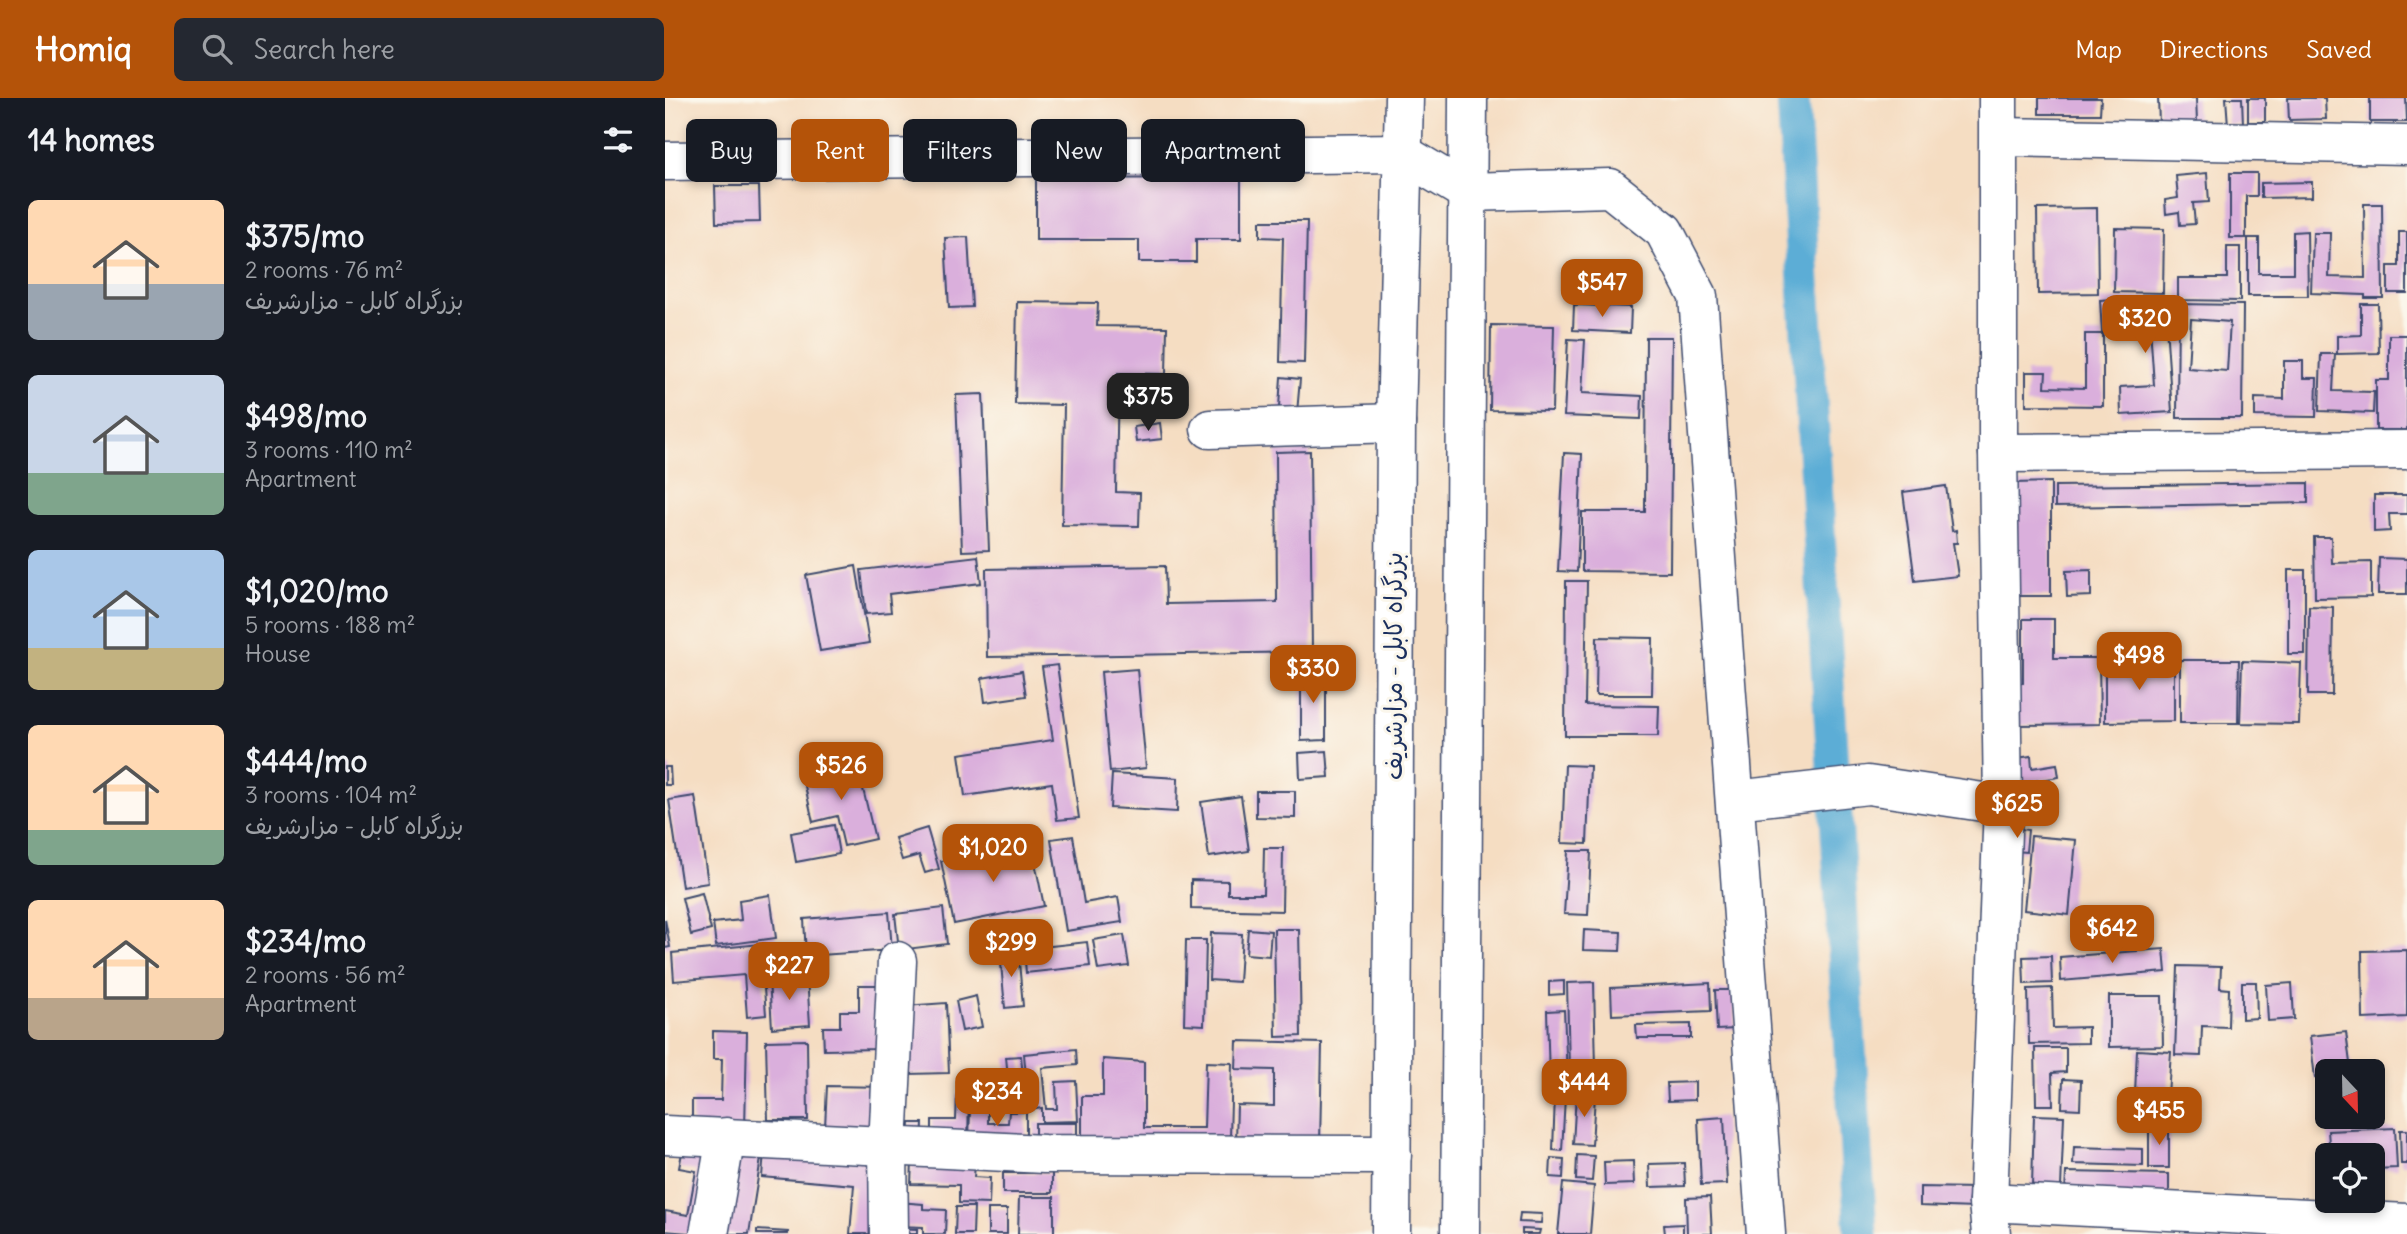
<!DOCTYPE html>
<html lang="en">
<head>
<meta charset="utf-8">
<style>
  body { margin:0; font-family:Delius,"Playpen Sans Arabic",sans-serif; background:#242831; color:#f1f3f6; height:100vh; display:flex; flex-direction:column; font-size:26px; white-space:nowrap }
  * { box-sizing:border-box; margin:0 }
  p { font-size:23px; color:#9ea1a6 }
  .icon { flex:none; width:38px; height:38px; fill:none; stroke:currentColor; stroke-width:2; stroke-linecap:round; stroke-linejoin:round }
  .map { position:relative; flex:1; overflow:hidden }
  .details { display:flex; flex-direction:column; background:#171b24; width:665px }
  .details>* { flex:none }
  .guide { position:absolute; left:21px; top:21px; width:665px; height:63px; display:flex; gap:14px }
  .needle { width:46px; rotate:158deg }
  .fabs { position:absolute; left:1650px; top:961px; display:grid; gap:14px }
  .fabs a { display:grid; place-items:center; width:70px; height:70px; border-radius:10px; background:#171b24; box-shadow:0 4px 10px #0003; font-size:35px }
  .price { position:absolute; translate:-50% -60px; padding:0 16px; border-radius:14px; background:#b45309; color:#fff; font-size:23px; line-height:46px; filter:drop-shadow(0 2px 4px #0008) }
  .price::after { content:''; position:absolute; left:50%; top:42px; width:21px; height:16px; margin-left:-10px; background:inherit; clip-path:polygon(0 0,100% 0,50% 100%) }
  .price.current { background:#222; color:#fff }
  ul { padding:0; list-style:none }
  li { display:flex; align-items:center; gap:21px; height:175px; padding:0 28px }
  li span { display:grid; place-items:center; flex:none; width:196px; height:140px; border-radius:10px; color:#555 }
  li>.icon { margin-inline-start:auto }
  span .icon { width:84px; height:84px; fill:#fffc; stroke-width:1 }
  li b { font-size:30px }
  h2 { display:flex; justify-content:space-between; align-items:center; height:84px; padding:0 28px; font-size:30px }
  .chip { padding:0 24px; border-radius:10px; background:#171b24; box-shadow:0 4px 10px #0003; font-size:24px; line-height:63px }
  .chip.current { background:#b45309; color:#fff }
  header { display:flex; align-items:center; gap:42px; box-sizing:border-box; height:98px; padding:0 35px; background:#b45309; color:#fff }
  header strong { font-size:33px }
  nav { display:flex; gap:38px; margin-inline-start:auto; font-size:24px }
  .search { width:490px; height:63px; background:#242831; display:flex; align-items:center; gap:18px; box-sizing:border-box; padding:0 24px; border-radius:10px; color:#9ea1a6; font-size:26px }
  main { display:flex; flex:1; min-height:0 }
  .map>svg:first-child { display:block }
  .lines { fill:none; stroke-linecap:round; stroke-linejoin:round }
  .canal { stroke:#5badd6; stroke-width:33 }
  .building { fill:#daafdc; fill-rule:evenodd }
  .minor-casing { stroke:#3c496d; stroke-width:41 }
  .highway-casing { stroke:#3c496d; stroke-width:41 }
  .minor { stroke:#fff; stroke-width:38 }
  .highway { stroke:#fff; stroke-width:38 }
  .labels { text-anchor:middle; stroke-width:6; stroke-linejoin:round; paint-order:stroke }
  .street-label { font-size:24px; fill:#1b2f5e; stroke:#fbf7ec }
</style>
</head>
<body>
<header>
<strong>Homiq</strong>
<div class="search"><svg class="icon" aria-label="search" viewBox="0 0 24 24"><circle cx="10" cy="10" r="6"/><path d="M15 15l6 6"/></svg>Search here</div>
<nav><a>Map</a><a>Directions</a><a>Saved</a></nav>
</header>
<main>
<section class="details">
<h2>14 homes<svg class="icon" aria-label="filters" viewBox="0 0 24 24"><path d="M4 7h16M4 17h16"/><circle cx="9" cy="7" r="2"/><circle cx="15" cy="17" r="2"/></svg></h2>
<ul>
<li><span style="background:linear-gradient(#ffd9b3 60%,#9aa5b1 0)"><svg class="icon" aria-label="home" viewBox="0 0 24 24"><path d="M3 11l9-7 9 7M6 9v11h12V9"/></svg></span><div><b>$375/mo</b><p>2 rooms · 76 m²</p><p>بزرگراه کابل - مزارشریف</p></div></li>
<li><span style="background:linear-gradient(#c9d6e8 70%,#7fa58c 0)"><svg class="icon" aria-label="home" viewBox="0 0 24 24"><path d="M3 11l9-7 9 7M6 9v11h12V9"/></svg></span><div><b>$498/mo</b><p>3 rooms · 110 m²</p><p>Apartment</p></div></li>
<li><span style="background:linear-gradient(#a9c7e8 70%,#c2b280 0)"><svg class="icon" aria-label="home" viewBox="0 0 24 24"><path d="M3 11l9-7 9 7M6 9v11h12V9"/></svg></span><div><b>$1,020/mo</b><p>5 rooms · 188 m²</p><p>House</p></div></li>
<li><span style="background:linear-gradient(#ffd9b3 75%,#7fa58c 0)"><svg class="icon" aria-label="home" viewBox="0 0 24 24"><path d="M3 11l9-7 9 7M6 9v11h12V9"/></svg></span><div><b>$444/mo</b><p>3 rooms · 104 m²</p><p>بزرگراه کابل - مزارشریف</p></div></li>
<li><span style="background:linear-gradient(#ffd9b3 70%,#b9a48a 0)"><svg class="icon" aria-label="home" viewBox="0 0 24 24"><path d="M3 11l9-7 9 7M6 9v11h12V9"/></svg></span><div><b>$234/mo</b><p>2 rooms · 56 m²</p><p>Apartment</p></div></li>
</ul>
</section>
<div class="map">
<svg width="1742" height="1136" viewBox="0 0 1742 1136">
  <rect width="100%" height="100%" fill="#fbf7ec"/>
  <filter id="ink" filterUnits="userSpaceOnUse"><feTurbulence type="fractalNoise" baseFrequency=".0143" numOctaves="2"/><feDisplacementMap in="SourceGraphic" scale="14" xChannelSelector="R" yChannelSelector="G"/><feConvolveMatrix kernelMatrix="1 2 1 2 8 2 1 2 1" color-interpolation-filters="sRGB"/></filter>
  <filter id="wash" filterUnits="userSpaceOnUse"><feTurbulence type="fractalNoise" baseFrequency=".00686" numOctaves="4" result="noise"/><feDisplacementMap in="SourceGraphic" scale="28" xChannelSelector="R" yChannelSelector="G"/><feGaussianBlur stdDeviation="1.57" result="paint"/><feColorMatrix in="noise" values="0 0 0 0 0 0 0 0 0 0 0 0 0 0 0 0 0 1.4 0 .05"/><feComposite in="paint" operator="in"/></filter>
  <g filter="url(#wash)">
    <rect width="100%" height="100%" fill="#f5ddc2"/>
    <g class="lines">
      <polyline class="canal" points="1128,0 1196,1136"/>
    </g>
    <g id="blocks">
      <g class="building">
        <polygon points="1374,0 1436,0 1435,16 1374,16"/>
        <polygon points="1493,0 1531,0 1532,24 1494,25"/>
        <polygon points="1561,0 1577,0 1578,26 1563,27"/>
        <rect x="1583" y="0" width="17" height="24"/>
        <polygon points="1623,0 1660,0 1661,21 1624,22"/>
        <polygon points="1705,0 1741,0 1742,24 1705,24"/>
        <polygon points="1542,75 1544,104 1528,105 1530,126 1515,127 1514,114 1501,116 1500,102 1513,100 1511,78"/>
        <polygon points="1565,75 1592,75 1592,98 1581,98 1581,140 1565,140"/>
        <polygon points="576,80 576,141 531,141 531,164 474,164 474,142 371,142 371,81"/>
        <polygon points="1647,84 1647,99 1596,100 1596,85"/>
        <polygon points="50,88 94,88 95,124 51,125"/>
        <polygon points="1699,106 1717,106 1718,200 1700,200 1700,197 1646,195 1648,135 1665,135 1664,179 1700,180"/>
        <polygon points="1432,110 1433,195 1373,196 1372,111"/>
        <polygon points="595,123 642,123 639,265 615,264 618,140 595,139"/>
        <polygon points="1450,130 1499,131 1498,195 1449,194"/>
        <polygon points="1642,133 1643,198 1583,198 1583,140 1594,140 1594,175 1628,175 1628,134"/>
        <polygon points="1734,134 1742,134 1742,195 1723,195 1723,168 1734,168"/>
        <polygon points="303,139 307,209 284,210 280,140"/>
        <polygon points="1562,149 1575,149 1575,203 1513,202 1513,180 1562,180"/>
        <polygon points="1499,198 1507,314 1456,317 1455,289 1489,287 1484,214 1446,217 1447,234 1437,235 1435,202"/>
        <polygon points="352,204 433,205 432,228 502,229 501,276 453,275 451,394 475,395 474,428 397,427 399,307 350,306"/>
        <path d="M1513,206L1578,207L1577,320H1512ZM1526,221L1565,224L1562,273L1523,270Z"/>
        <polygon points="1696,206 1713,206 1714,255 1672,256 1672,238 1696,237"/>
        <polygon points="909,207 966,209 965,235 908,232"/>
        <polygon points="826,227 889,228 887,313 825,312"/>
        <polygon points="1420,236 1438,236 1438,308 1361,307 1361,274 1381,274 1380,289 1420,290"/>
        <polygon points="1724,237 1742,237 1742,332 1711,332 1711,282 1724,282"/>
        <polygon points="981,239 1007,239 1005,474 917,473 917,414 980,414"/>
        <polygon points="903,241 920,242 917,295 977,298 976,321 899,318"/>
        <polygon points="1656,256 1670,256 1668,293 1709,294 1708,315 1654,313"/>
        <polygon points="1619,263 1638,263 1638,280 1652,280 1651,319 1590,318 1590,300 1619,301"/>
        <polygon points="616,279 635,281 631,326 613,324"/>
        <polygon points="318,296 324,452 297,453 291,297"/>
        <polygon points="495,325 497,341 471,344 469,329"/>
        <polygon points="645,353 647,554 322,559 321,471 500,468 501,506 612,504 611,354"/>
        <polygon points="899,355 917,356 912,474 893,473"/>
        <polygon points="1386,384 1386,498 1350,498 1349,385"/>
        <polygon points="1643,385 1643,405 1390,409 1390,388"/>
        <polygon points="1281,388 1287,433 1291,432 1292,445 1288,445 1293,478 1250,483 1238,394"/>
        <polygon points="1709,397 1742,397 1742,416 1724,416 1725,433 1709,434"/>
        <polygon points="1649,439 1666,439 1667,465 1706,464 1706,499 1650,500"/>
        <polygon points="313,458 316,485 224,496 226,514 201,516 196,472"/>
        <polygon points="1714,460 1742,461 1742,496 1713,496"/>
        <polygon points="191,468 204,545 155,553 141,477"/>
        <polygon points="1426,472 1426,498 1402,499 1401,473"/>
        <rect x="1623" y="472" width="17" height="84"/>
        <polygon points="901,483 922,483 920,607 994,608 993,638 900,638"/>
        <polygon points="1644,508 1668,509 1667,597 1643,597"/>
        <polygon points="1358,521 1389,521 1389,560 1434,560 1435,626 1350,627 1350,585 1358,585"/>
        <polygon points="932,539 988,540 987,597 931,597"/>
        <polygon points="1515,562 1574,562 1573,625 1515,625"/>
        <polygon points="1577,563 1636,565 1634,626 1575,625"/>
        <polygon points="1440,564 1509,564 1509,623 1440,624"/>
        <polygon points="392,567 414,720 392,722 387,685 300,698 294,656 388,642 377,569"/>
        <polygon points="472,571 481,670 445,674 436,574"/>
        <polygon points="636,571 661,571 661,642 636,643"/>
        <polygon points="357,573 361,598 320,604 317,580"/>
        <polygon points="662,653 664,679 635,681 634,655"/>
        <polygon points="1366,658 1367,670 1392,666 1394,679 1370,683 1372,700 1352,703 1345,661"/>
        <polygon points="192,666 210,741 179,748 172,718 148,724 138,679"/>
        <polygon points="900,667 925,668 922,746 897,745"/>
        <polygon points="0,669 5,669 6,687 0,687"/>
        <polygon points="447,676 513,680 512,714 445,710"/>
        <polygon points="591,693 630,693 630,720 591,719"/>
        <polygon points="30,698 43,785 17,789 4,702"/>
        <polygon points="576,698 584,753 544,759 536,704"/>
        <polygon points="169,727 174,756 131,764 126,735"/>
        <polygon points="1343,729 1363,732 1361,754 1341,752"/>
        <polygon points="262,730 274,771 260,775 254,757 237,762 230,740"/>
        <polygon points="408,738 419,805 453,799 457,824 401,833 386,741"/>
        <polygon points="1366,738 1411,742 1404,817 1359,812"/>
        <polygon points="366,745 379,808 289,826 276,763"/>
        <polygon points="599,750 618,750 617,813 526,811 526,782 563,783 563,796 598,796"/>
        <polygon points="903,753 926,753 923,817 899,816"/>
        <polygon points="37,795 46,832 26,837 17,800"/>
        <polygon points="105,797 111,840 51,848 48,825 76,822 74,802"/>
        <polygon points="278,810 282,846 234,852 230,816"/>
        <polygon points="224,814 227,852 141,858 139,821"/>
        <polygon points="0,821 5,849 0,850"/>
        <polygon points="583,831 606,833 604,858 581,856"/>
        <polygon points="609,831 634,831 636,938 611,939"/>
        <polygon points="919,832 956,834 955,853 918,852"/>
        <polygon points="546,835 577,836 574,884 544,882"/>
        <polygon points="459,837 464,868 433,872 428,842"/>
        <polygon points="521,842 541,842 539,927 519,926"/>
        <polygon points="422,844 425,868 361,875 359,851"/>
        <polygon points="95,846 96,859 129,856 130,874 98,877 101,917 82,919 79,877 9,883 7,855"/>
        <polygon points="1499,851 1501,874 1396,883 1395,859"/>
        <polygon points="1742,852 1742,919 1698,921 1697,853"/>
        <polygon points="353,853 358,908 340,910 335,854"/>
        <polygon points="1386,858 1387,885 1359,886 1358,859"/>
        <polygon points="1513,868 1556,869 1555,890 1564,891 1563,929 1537,928 1536,958 1510,957"/>
        <polygon points="142,878 145,927 107,930 104,881"/>
        <polygon points="899,883 899,896 884,897 884,884"/>
        <polygon points="929,884 931,970 904,971 902,885"/>
        <polygon points="1577,884 1591,884 1592,920 1577,921"/>
        <polygon points="1045,885 1046,913 947,917 946,890"/>
        <polygon points="1627,885 1629,921 1603,923 1601,887"/>
        <polygon points="194,887 212,887 213,951 159,952 158,929 175,929 175,913 194,913"/>
        <polygon points="1387,890 1388,930 1423,929 1423,945 1364,946 1363,891"/>
        <polygon points="1050,892 1068,892 1070,931 1052,932"/>
        <polygon points="311,898 317,929 297,933 291,903"/>
        <polygon points="1444,898 1497,898 1498,948 1444,949"/>
        <polygon points="281,905 284,975 243,976 240,908"/>
        <polygon points="899,912 902,979 884,980 882,913"/>
        <polygon points="1026,926 1026,940 972,940 971,927"/>
        <polygon points="48,933 82,934 80,1032 27,1031 27,1002 56,1002 57,961 48,961"/>
        <polygon points="1681,934 1686,973 1662,973 1662,978 1650,980 1645,938"/>
        <polygon points="142,942 143,1022 103,1022 101,943"/>
        <polygon points="572,943 657,945 655,1046 571,1044 572,1007 609,1008 609,972 571,971"/>
        <polygon points="1370,950 1401,950 1401,974 1387,975 1388,1007 1371,1007"/>
        <polygon points="411,951 412,967 377,970 381,1011 392,1011 391,984 411,983 413,1023 377,1024 377,1010 364,1012 359,956"/>
        <polygon points="1472,952 1506,954 1503,997 1470,995"/>
        <polygon points="356,958 361,1009 346,1010 341,959"/>
        <polygon points="438,961 479,964 479,1030 539,1030 541,964 567,965 565,1040 417,1047 417,998 438,998"/>
        <polygon points="1398,981 1416,982 1415,1011 1397,1010"/>
        <polygon points="1030,984 1030,1002 1003,1003 1002,985"/>
        <polygon points="162,988 222,989 221,1031 160,1029"/>
        <polygon points="292,996 304,996 303,1042 267,1042 267,1022 291,1022"/>
        <polygon points="911,996 930,997 927,1047 908,1046"/>
        <polygon points="890,998 900,999 897,1053 888,1052"/>
        <polygon points="1471,1001 1506,1001 1506,1019 1471,1020"/>
        <polygon points="305,1012 323,1013 323,1025 343,1025 344,1014 361,1014 361,1044 304,1043"/>
        <polygon points="1369,1017 1399,1018 1396,1089 1367,1088"/>
        <polygon points="1059,1019 1062,1086 1036,1087 1033,1021"/>
        <polygon points="245,1025 258,1025 257,1043 244,1042"/>
        <polygon points="370,1025 412,1025 412,1051 370,1052"/>
        <polygon points="1484,1028 1504,1029 1504,1070 1484,1070"/>
        <polygon points="1730,1030 1732,1070 1708,1071 1708,1057 1665,1057 1663,1033"/>
        <polygon points="1735,1032 1742,1032 1742,1066 1736,1066"/>
        <polygon points="68,1049 97,1054 84,1136 54,1136"/>
        <polygon points="1409,1049 1478,1051 1478,1068 1408,1066"/>
        <polygon points="18,1050 51,1056 35,1136 0,1133 0,1113 23,1117 31,1073 14,1070"/>
        <polygon points="99,1053 218,1062 212,1136 185,1136 189,1087 97,1079"/>
        <polygon points="912,1057 929,1058 927,1083 911,1082"/>
        <polygon points="886,1060 899,1061 898,1080 885,1079"/>
        <polygon points="968,1063 969,1086 940,1087 939,1064"/>
        <polygon points="247,1064 310,1066 309,1079 325,1080 324,1106 294,1105 294,1087 246,1086"/>
        <polygon points="1019,1065 1020,1088 985,1089 984,1066"/>
        <polygon points="1401,1074 1504,1076 1504,1098 1400,1097"/>
        <rect x="338" y="1075" width="49" height="20"/>
        <polygon points="898,1085 929,1088 925,1136 893,1136"/>
        <polygon points="1255,1089 1311,1090 1310,1110 1255,1108"/>
        <polygon points="354,1099 389,1099 389,1136 353,1136"/>
        <polygon points="1045,1099 1047,1136 1022,1136 1021,1100"/>
        <polygon points="233,1104 258,1106 258,1111 281,1112 280,1136 258,1136 258,1129 232,1128"/>
        <polygon points="291,1109 309,1109 308,1136 290,1136"/>
        <rect x="323" y="1111" width="19" height="25"/>
        <polygon points="855,1115 877,1116 876,1125 854,1124"/>
        <polygon points="1018,1126 1018,1136 1000,1136 999,1127"/>
        <polygon points="230,1130 252,1131 252,1136 230,1136"/>
        <polygon points="857,1131 875,1132 874,1136 857,1136"/>
        <polygon points="92,1132 123,1134 123,1136 92,1136"/>
      </g>
    </g>
  </g>
  <g filter="url(#ink)">
    <use href="#blocks" fill-opacity="0" stroke="#3c496d" stroke-width="2"/>
    <g class="lines">
      <g class="minor-casing">
        <g id="minor">
          <polyline points="1334,39 1742,47"/>
          <polyline points="0,63 737,55 802,94 945,90 999,133 1033,198 1101,1136"/>
          <polyline points="545,331 731,325"/>
          <polyline points="1333,355 1742,352"/>
          <polyline points="1070,702 1203,687 1338,707"/>
          <polyline points="0,1037 379,1056 727,1057"/>
          <polyline points="1323,1104 1742,1125"/>
          <polyline points="44,1136 61,1039"/>
          <polyline points="224,1136 223,1048 232,863"/>
          <polyline points="1326,1136 1323,1104 1338,707 1333,355 1333,0"/>
        </g>
      </g>
      <g class="highway-casing">
        <g id="highway">
          <polyline points="726,1136 731,325 739,0"/>
          <polyline points="795,1136 803,0"/>
        </g>
      </g>
      <use href="#minor" class="minor"/>
      <use href="#highway" class="highway"/>
    </g>
  </g>
  <g class="labels">
    <g class="street-label">
      <text transform="translate(729 568) rotate(-90)" y="8">بزرگراه کابل - مزارشریف</text>
    </g>
  </g>
</svg>
<div class="fabs">
<a><svg class="needle" viewBox="-14 -14 28 28"><path d="M0-13l5 13h-10z" fill="#e53935"/><path d="M0 13l5-13h-10z" fill="#9ea1a6"/></svg></a>
<a><svg class="icon" aria-label="locate" viewBox="0 0 24 24"><circle cx="12" cy="12" r="6"/><path d="M12 2v4M12 18v4M2 12h4M18 12h4"/></svg></a>
</div>
<b class="price" style="left:937px;top:221px">$547</b>
<b class="price" style="left:1480px;top:257px">$320</b>
<b class="price current" style="left:483px;top:335px">$375</b>
<b class="price" style="left:1474px;top:594px">$498</b>
<b class="price" style="left:648px;top:607px">$330</b>
<b class="price" style="left:176px;top:704px">$526</b>
<b class="price" style="left:1352px;top:742px">$625</b>
<b class="price" style="left:328px;top:786px">$1,020</b>
<b class="price" style="left:1447px;top:867px">$642</b>
<b class="price" style="left:346px;top:881px">$299</b>
<b class="price" style="left:124px;top:904px">$227</b>
<b class="price" style="left:919px;top:1021px">$444</b>
<b class="price" style="left:332px;top:1030px">$234</b>
<b class="price" style="left:1494px;top:1049px">$455</b>
<div class="guide">
<a class="chip">Buy</a>
<a class="chip current">Rent</a>
<a class="chip">Filters</a>
<a class="chip">New</a>
<a class="chip">Apartment</a>
</div>
</div>
</main>
</body>
</html>
